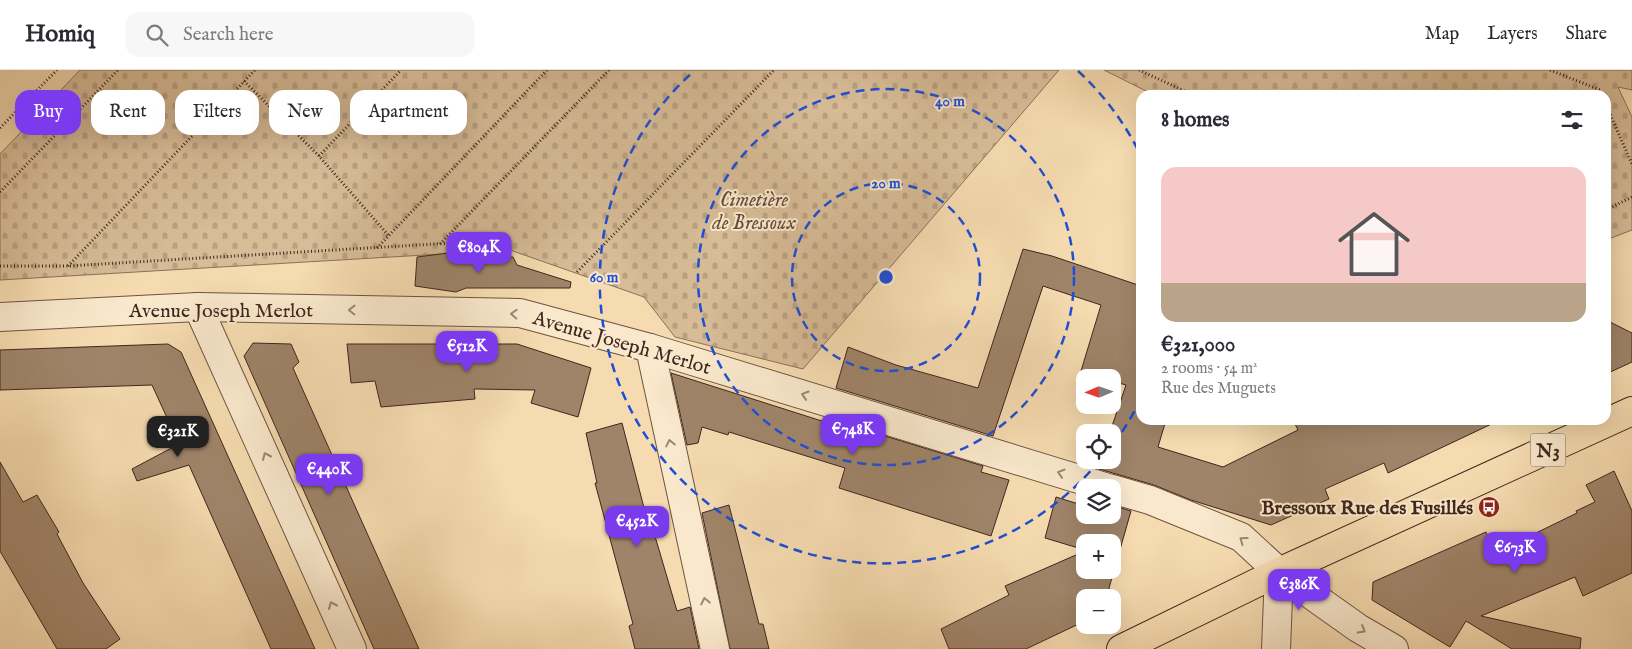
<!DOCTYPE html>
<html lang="en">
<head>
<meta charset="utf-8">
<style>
  body { margin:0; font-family:"IM FELL English",serif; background:#f7f7f7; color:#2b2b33; height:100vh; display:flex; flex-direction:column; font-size:19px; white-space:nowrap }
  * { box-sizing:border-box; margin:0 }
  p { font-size:16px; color:#7c7c81 }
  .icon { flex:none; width:28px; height:28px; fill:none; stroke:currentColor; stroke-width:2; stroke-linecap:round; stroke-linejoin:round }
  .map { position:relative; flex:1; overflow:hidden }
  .details { position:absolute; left:1136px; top:20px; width:475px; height:335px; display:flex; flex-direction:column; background:#fff; border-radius:15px; box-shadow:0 5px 20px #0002 }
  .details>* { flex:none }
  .guide { position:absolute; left:15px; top:20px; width:475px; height:45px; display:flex; gap:10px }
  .needle { width:32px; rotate:268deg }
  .tools { position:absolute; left:1076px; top:299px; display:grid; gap:10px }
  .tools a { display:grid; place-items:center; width:45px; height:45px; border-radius:10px; background:#fff; box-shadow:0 5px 20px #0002; font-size:25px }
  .price { position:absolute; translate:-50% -42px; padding:0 11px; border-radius:10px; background:#7c3aed; color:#fff; font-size:16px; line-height:32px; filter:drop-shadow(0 1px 2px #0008) }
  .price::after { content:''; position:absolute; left:50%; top:30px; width:15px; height:11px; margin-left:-8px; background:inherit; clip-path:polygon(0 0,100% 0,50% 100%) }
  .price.selected { background:#222; color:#fff }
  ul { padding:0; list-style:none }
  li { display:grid; align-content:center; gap:10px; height:265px; padding:0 25px }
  li span { display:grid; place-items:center; height:155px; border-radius:15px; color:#555 }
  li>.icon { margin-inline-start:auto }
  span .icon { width:90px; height:90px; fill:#fffc; stroke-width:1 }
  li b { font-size:21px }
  h2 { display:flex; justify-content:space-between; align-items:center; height:60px; padding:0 25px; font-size:21px }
  .pill { padding:0 18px; border-radius:15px; background:#fff; box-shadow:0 5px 20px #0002; font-size:18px; line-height:45px }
  .pill.selected { background:#7c3aed; color:#fff }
  header { display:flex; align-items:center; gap:30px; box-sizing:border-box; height:70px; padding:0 25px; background:#fff; border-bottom:1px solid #e1e1e2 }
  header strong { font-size:24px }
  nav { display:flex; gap:28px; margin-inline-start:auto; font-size:18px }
  .search { width:350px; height:45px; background:#f7f7f7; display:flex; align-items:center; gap:12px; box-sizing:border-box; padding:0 18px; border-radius:15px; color:#7c7c81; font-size:19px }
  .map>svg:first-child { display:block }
  .cemetery { fill:url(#cemetery-stones); stroke:#8c715a }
  .building { fill:#9f8469; stroke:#40261d }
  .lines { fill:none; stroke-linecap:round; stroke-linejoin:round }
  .street-casing { stroke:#6e5342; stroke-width:30 }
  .primary-casing { stroke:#40261d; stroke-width:30 }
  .path { stroke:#40261d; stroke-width:3; stroke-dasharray:1 2.5; stroke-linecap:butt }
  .street { stroke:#f9e8cc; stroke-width:28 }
  .primary { stroke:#f6dbb0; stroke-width:28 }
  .oneway { stroke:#9c8774 }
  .ring { fill:none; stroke:#1d4ed8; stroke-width:2.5; stroke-dasharray:9 6 }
  .labels { text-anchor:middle; stroke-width:4; stroke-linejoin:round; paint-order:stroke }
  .shield { fill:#f9e8cc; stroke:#786052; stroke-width:1 }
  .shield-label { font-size:19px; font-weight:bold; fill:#40261d }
  .park-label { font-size:20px; font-style:italic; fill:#664c3c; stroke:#f9e8cc }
  .street-label { font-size:20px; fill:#40261d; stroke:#f9e8cc }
  .poi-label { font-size:20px; font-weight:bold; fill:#40261d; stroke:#f9e8cc; text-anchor:end }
  .centre { fill:#1d4ed8; stroke:#f9e8cc; stroke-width:2.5 }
  .ring-label { font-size:15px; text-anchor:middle; font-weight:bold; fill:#1d4ed8; stroke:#f9e8cc; stroke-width:4; stroke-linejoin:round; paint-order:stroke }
</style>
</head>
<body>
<header>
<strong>Homiq</strong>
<div class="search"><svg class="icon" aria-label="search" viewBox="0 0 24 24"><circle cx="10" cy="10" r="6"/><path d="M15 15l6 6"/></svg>Search here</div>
<nav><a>Map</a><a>Layers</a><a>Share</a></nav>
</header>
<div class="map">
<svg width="1632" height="579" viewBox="0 0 1632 579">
  <defs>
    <pattern id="cemetery-stones" width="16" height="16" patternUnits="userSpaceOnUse" patternTransform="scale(1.25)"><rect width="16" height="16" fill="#d7bc97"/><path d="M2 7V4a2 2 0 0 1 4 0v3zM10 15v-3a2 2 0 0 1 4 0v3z" fill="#baa182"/></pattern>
  </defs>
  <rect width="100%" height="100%" fill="#f6dbb0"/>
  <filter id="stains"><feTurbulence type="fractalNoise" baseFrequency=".004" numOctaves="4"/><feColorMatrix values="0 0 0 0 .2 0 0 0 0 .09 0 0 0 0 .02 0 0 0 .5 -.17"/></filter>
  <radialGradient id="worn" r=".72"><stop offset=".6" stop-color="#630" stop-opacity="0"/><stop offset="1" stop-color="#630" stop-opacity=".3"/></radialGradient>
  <g class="cemetery">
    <polygon points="80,0 1059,0 803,299 675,267 644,227 510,180 0,210 0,84"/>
    <polygon points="1104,0 1632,0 1632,20 1618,17 1632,47 1632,160 1606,170 1606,25 1154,25"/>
  </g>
  <g class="building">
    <polygon points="1023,179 1052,186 1141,216 1141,350 1166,350 1158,377 1223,397 1298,360 1293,350 1500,350 1388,403 1384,393 1325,419 1329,429 1271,455 1191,430 1154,415 1099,399 1101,390 1112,390 1112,362 1110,362 1126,315 1112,311 1112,308 1102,308 1081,301 1101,235 1043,216 993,366 836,318 848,277 896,295 978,318"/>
    <polygon points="456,182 465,187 513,187 517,195 571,212 570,218 466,218 456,222 415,216 417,187"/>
    <polygon points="1606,250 1632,263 1632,292 1606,304"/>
    <polygon points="253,273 291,274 299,292 293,298 419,579 374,579 244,286"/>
    <polygon points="168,274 181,282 315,579 271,579 189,395 137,411 132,399 179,374 152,315 0,320 0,280"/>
    <polygon points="347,274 517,274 591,298 578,347 531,333 535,320 474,319 475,329 381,337 375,311 351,313"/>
    <polygon points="671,303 825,352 826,348 983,396 981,402 1009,410 991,466 839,418 845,398 729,362 728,365 702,357 698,373 687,375"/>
    <polygon points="622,353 649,457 652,456 677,541 690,537 699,579 635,579 629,556 633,554 595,413 597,413 586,363"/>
    <polygon points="0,392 23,432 37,425 59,462 57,464 83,513 120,569 106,579 57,579 0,481"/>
    <polygon points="1614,401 1632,441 1632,503 1583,526 1575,507 1481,546 1581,568 1580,579 1512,579 1466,551 1450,577 1372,530 1373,512 1486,462 1495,483 1577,443 1576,441 1595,432 1586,415"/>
    <polygon points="1056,427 1085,436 1085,445 1112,445 1112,435 1131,441 1109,518 1117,538 1112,540 1112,528 1085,528 1085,551 1026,579 949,579 941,559 1009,525 1005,516 1085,481 1085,500 1112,500 1112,472 1085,472 1085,480 1045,468"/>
    <polygon points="729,435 759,554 763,554 769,579 730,579 702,443"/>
  </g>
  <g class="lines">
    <g class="street-casing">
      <g id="street">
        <polyline points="198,237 352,579"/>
        <polyline points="0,247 198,237 520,243 650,278 1108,418"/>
        <polyline points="650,278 715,579"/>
        <polyline points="1112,419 1150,430 1241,467 1279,502 1358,558 1394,579"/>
        <polyline points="1276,579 1279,502"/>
      </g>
    </g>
    <g class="primary-casing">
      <polyline id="primary" points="1121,579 1279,502 1632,341"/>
    </g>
    <g class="path">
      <polyline points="1139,0 1193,25"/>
      <polyline points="1550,0 1600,20 1602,25"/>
      <polyline points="244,11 319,86 389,166"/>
      <polyline points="1606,35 1632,94"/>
      <polyline points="0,58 57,0"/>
      <polyline points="319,86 401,0"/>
      <polyline points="0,122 118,0"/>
      <polyline points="1606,140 1632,127"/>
      <polyline points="440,174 609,0"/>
      <polyline points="377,178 547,0"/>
      <polyline points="0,196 68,196 501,170"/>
      <polyline points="68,196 255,0"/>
      <polyline points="577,202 774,0"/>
    </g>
    <use href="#street" class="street"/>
    <use href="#primary" class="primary"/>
  </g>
  <defs><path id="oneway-chevron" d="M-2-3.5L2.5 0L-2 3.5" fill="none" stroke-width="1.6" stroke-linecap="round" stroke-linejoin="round" transform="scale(1.25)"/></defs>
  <g class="oneway">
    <use href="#oneway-chevron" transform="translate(352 240) rotate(-179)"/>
    <use href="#oneway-chevron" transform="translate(514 244) rotate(-177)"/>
    <use href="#oneway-chevron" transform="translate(805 325) rotate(-163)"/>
    <use href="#oneway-chevron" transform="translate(670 373) rotate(-102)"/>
    <use href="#oneway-chevron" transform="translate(266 386) rotate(-114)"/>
    <use href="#oneway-chevron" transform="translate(1061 403) rotate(-163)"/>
    <use href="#oneway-chevron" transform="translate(1243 470) rotate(-144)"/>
    <use href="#oneway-chevron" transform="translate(705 531) rotate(-102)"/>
    <use href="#oneway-chevron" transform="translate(332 535) rotate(-114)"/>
    <use href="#oneway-chevron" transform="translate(1362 560) rotate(31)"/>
  </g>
  <g class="ring">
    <circle cx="886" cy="207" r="94"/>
    <circle cx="886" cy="207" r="188"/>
    <path d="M1141 328A282 282 0 0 1 1113 375M1100 390A282 282 0 1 1 694 1M1078 1A282 282 0 0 1 1141 86"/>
  </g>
  <defs>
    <g id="bus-disc" transform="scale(1.125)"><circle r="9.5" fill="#8f2418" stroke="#f9e8cc"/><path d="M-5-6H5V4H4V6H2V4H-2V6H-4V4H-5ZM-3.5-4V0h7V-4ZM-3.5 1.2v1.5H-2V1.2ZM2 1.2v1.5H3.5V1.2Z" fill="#fff"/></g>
  </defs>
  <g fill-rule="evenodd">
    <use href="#bus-disc" x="1489" y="437"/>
  </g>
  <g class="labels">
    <rect class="shield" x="1530.5" y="363.5" width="35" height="33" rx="4"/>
    <g class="shield-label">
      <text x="1548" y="387">N3</text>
    </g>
    <g class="park-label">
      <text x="754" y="136">Cimetière<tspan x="754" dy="23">de Bressoux</tspan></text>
    </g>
    <g class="street-label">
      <text x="221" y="247">Avenue Joseph Merlot</text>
      <text transform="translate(622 272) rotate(16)" y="7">Avenue Joseph Merlot</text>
    </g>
    <g class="poi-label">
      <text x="1473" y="444">Bressoux Rue des Fusillés</text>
    </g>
  </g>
  <circle cx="886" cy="207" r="8" class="centre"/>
  <g class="ring-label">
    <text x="950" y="36">40 m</text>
    <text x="886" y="118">20 m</text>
    <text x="604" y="212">60 m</text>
  </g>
  <rect width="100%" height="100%" filter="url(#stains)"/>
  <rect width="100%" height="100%" fill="url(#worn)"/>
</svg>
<div class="tools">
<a><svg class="needle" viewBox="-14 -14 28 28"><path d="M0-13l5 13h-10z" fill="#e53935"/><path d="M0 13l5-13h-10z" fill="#7c7c81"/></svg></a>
<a><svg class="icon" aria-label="locate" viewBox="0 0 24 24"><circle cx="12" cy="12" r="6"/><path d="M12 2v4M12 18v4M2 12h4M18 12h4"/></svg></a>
<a><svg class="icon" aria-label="layers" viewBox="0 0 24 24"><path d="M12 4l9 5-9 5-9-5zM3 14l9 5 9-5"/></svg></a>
<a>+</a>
<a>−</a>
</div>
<b class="price" style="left:479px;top:204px">€804K</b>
<b class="price" style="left:467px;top:303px">€512K</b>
<b class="price" style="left:853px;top:386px">€748K</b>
<b class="price selected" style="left:178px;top:388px">€321K</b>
<b class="price" style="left:329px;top:426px">€440K</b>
<b class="price" style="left:637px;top:478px">€452K</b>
<b class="price" style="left:1515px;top:504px">€673K</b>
<b class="price" style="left:1299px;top:541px">€386K</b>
<div class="guide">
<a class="pill selected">Buy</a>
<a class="pill">Rent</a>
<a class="pill">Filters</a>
<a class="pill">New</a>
<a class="pill">Apartment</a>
</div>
<section class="details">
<h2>8 homes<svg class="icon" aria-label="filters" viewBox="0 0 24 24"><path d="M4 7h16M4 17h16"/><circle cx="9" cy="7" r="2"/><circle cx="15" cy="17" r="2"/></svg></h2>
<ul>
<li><span style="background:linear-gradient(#f6c9c9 75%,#b9a48a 0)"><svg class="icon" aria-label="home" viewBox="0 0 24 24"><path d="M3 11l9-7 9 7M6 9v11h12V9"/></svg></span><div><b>€321,000</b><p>2 rooms · 54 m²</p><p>Rue des Muguets</p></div></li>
</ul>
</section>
</div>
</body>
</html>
